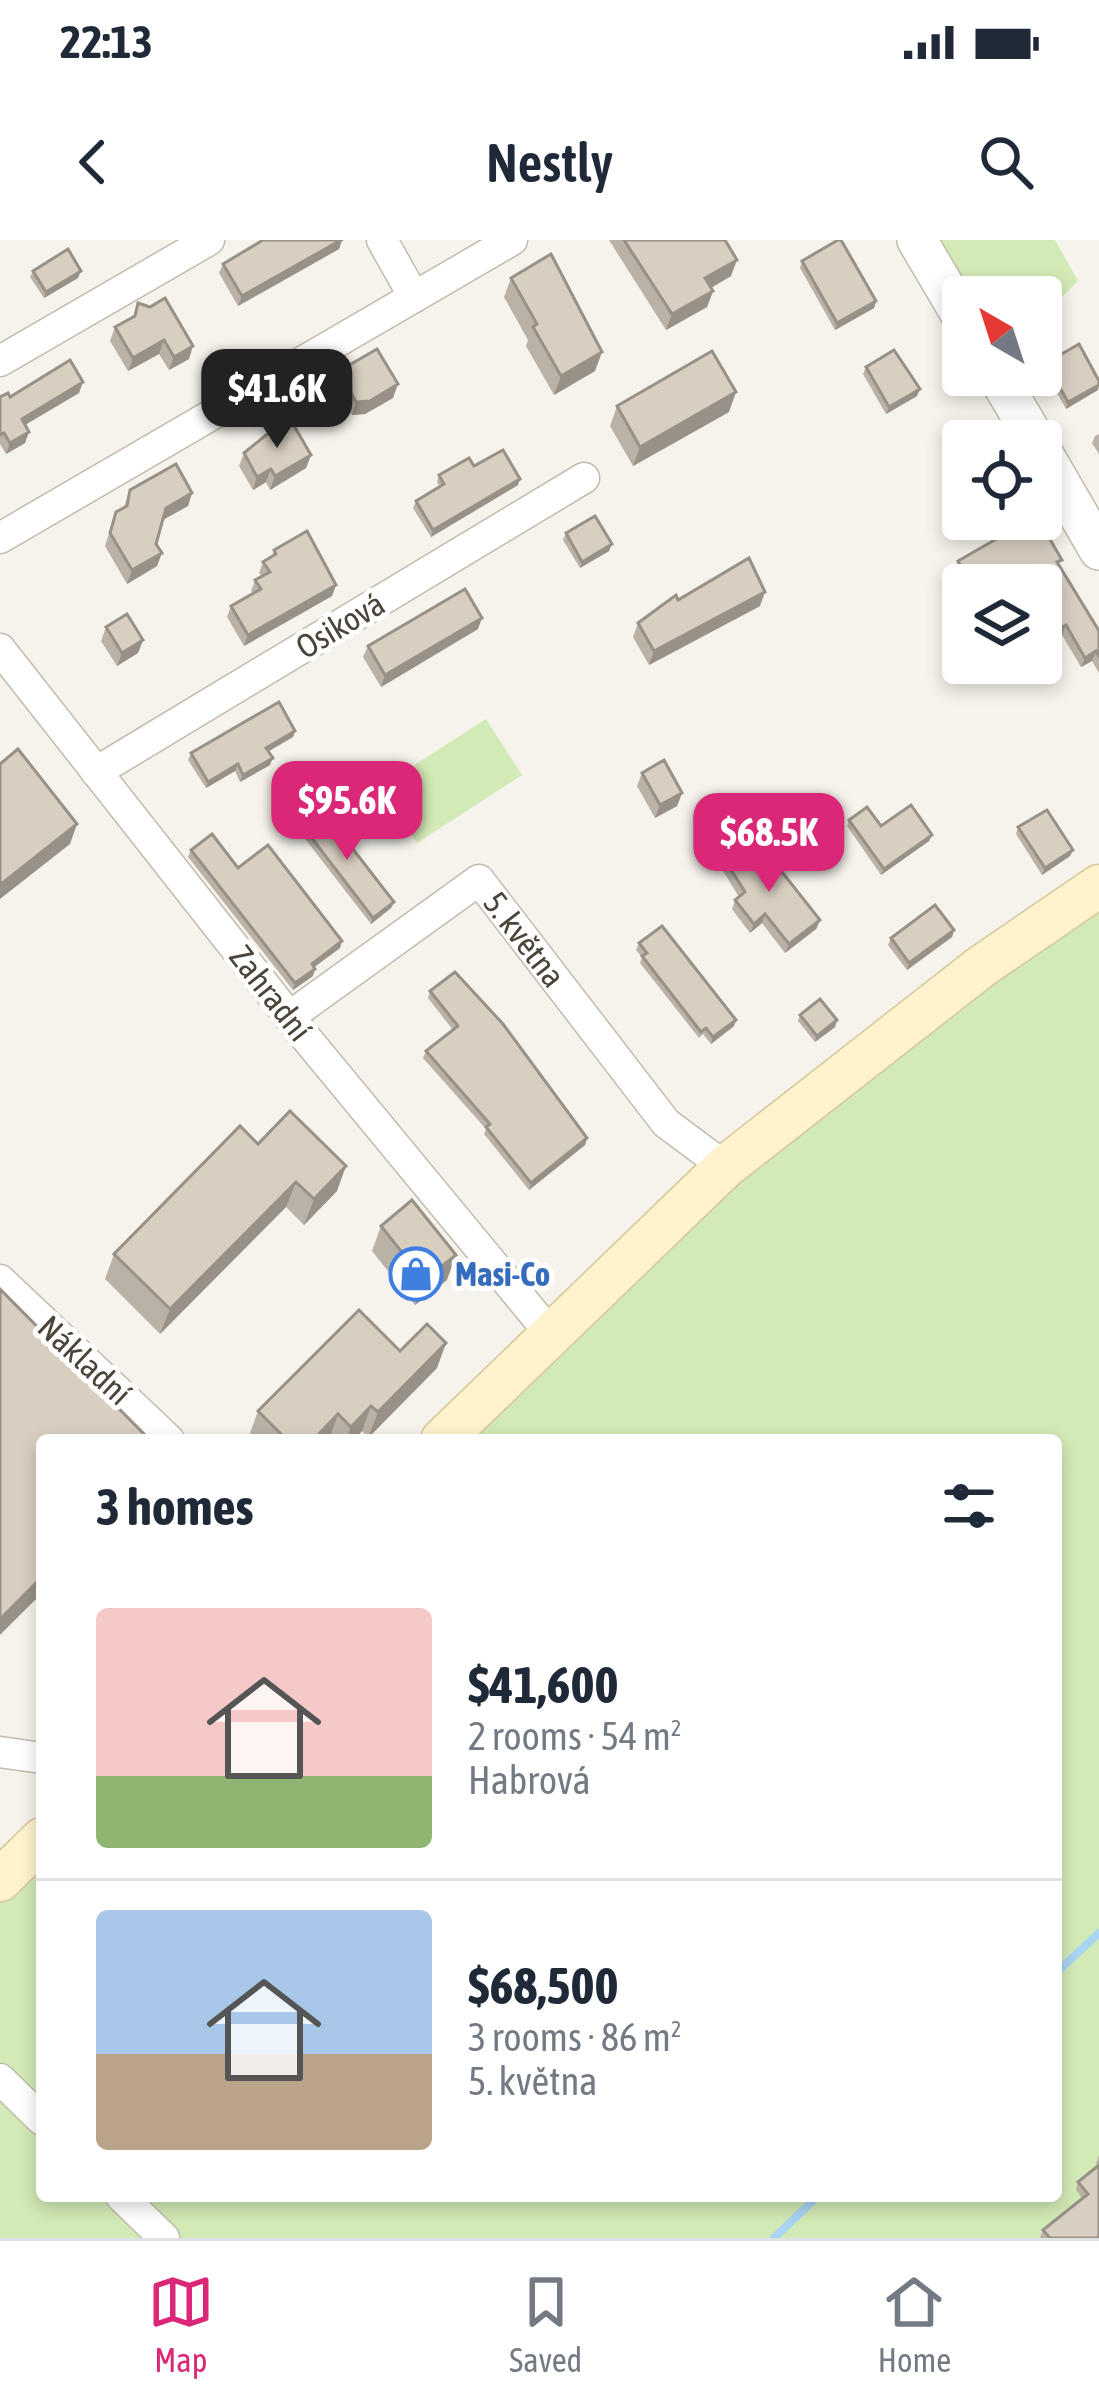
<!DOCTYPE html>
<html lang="en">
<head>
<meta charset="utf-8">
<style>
  body { margin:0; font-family:"Asap Condensed",sans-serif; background:#f6f6f7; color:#1f2937; height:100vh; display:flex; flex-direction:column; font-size:45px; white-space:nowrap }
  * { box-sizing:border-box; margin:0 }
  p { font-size:39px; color:#747a83 }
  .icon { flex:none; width:66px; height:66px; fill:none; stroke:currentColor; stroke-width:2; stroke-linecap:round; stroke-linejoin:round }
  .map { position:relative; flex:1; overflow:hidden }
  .panel { position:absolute; left:36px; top:1194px; width:1026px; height:768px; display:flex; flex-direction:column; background:#fff; border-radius:12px; box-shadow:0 6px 18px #0003 }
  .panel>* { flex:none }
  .needle { width:78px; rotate:321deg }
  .tools { position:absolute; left:942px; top:36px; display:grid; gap:24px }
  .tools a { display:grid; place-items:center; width:120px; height:120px; border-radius:12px; background:#fff; box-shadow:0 6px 18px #0003; font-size:60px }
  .price { position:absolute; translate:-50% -102px; padding:0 27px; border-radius:24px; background:#db2777; color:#fff; font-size:39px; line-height:78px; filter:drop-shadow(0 3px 6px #0008) }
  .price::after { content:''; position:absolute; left:50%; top:72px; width:36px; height:27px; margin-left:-18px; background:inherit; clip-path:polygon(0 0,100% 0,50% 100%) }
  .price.selected { background:#222; color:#fff }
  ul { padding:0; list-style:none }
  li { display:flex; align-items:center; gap:36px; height:300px; padding:0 60px }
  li+li { border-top:3px solid #e0e1e3 }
  li span { display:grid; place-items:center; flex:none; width:336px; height:240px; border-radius:12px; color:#555 }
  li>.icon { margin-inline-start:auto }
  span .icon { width:144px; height:144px; fill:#fffc; stroke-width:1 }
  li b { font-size:51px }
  h2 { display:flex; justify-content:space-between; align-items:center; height:144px; padding:0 60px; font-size:51px }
  .status { display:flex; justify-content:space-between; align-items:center; height:84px; padding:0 60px; background:#fff; direction:ltr }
  .status svg { height:33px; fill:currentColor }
  header { display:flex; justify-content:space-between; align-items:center; height:156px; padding:0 60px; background:#fff; font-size:54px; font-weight:600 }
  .menu { display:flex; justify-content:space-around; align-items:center; height:168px; border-top:3px solid #e0e1e3; background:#fff; font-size:33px; color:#747a83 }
  .menu a { display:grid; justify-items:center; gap:6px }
  .menu .selected { color:#db2777 }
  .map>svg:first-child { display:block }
  .green { fill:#d2eab5 }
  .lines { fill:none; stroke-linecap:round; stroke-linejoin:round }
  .stream { stroke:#a9d4f2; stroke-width:8 }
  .minor-casing { stroke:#c2bbae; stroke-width:33 }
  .tertiary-casing { stroke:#c2bbae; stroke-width:42 }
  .secondary-casing { stroke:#d6c79b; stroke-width:45 }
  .minor { stroke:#fff; stroke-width:30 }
  .tertiary { stroke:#fff; stroke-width:39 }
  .secondary { stroke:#fff3cd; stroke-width:42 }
  .wall { fill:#bab2a6 }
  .shaded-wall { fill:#979187 }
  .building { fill:#d8cfc1; stroke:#979187; stroke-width:3 }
  .labels { text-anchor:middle; stroke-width:10; stroke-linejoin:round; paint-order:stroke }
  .street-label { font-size:33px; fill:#4b4439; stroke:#fff }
  .shop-label { font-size:33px; font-weight:bold; fill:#366cbe; stroke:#fff; text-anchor:start }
</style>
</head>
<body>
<div class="status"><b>22:13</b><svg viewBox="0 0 49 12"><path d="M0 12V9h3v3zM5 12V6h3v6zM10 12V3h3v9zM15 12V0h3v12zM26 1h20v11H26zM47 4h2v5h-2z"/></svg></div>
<header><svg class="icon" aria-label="back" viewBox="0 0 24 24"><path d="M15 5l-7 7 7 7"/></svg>Nestly<svg class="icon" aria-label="search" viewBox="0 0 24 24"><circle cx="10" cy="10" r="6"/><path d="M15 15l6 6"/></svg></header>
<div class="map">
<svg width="1099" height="1998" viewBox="0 0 1099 1998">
  <rect width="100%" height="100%" fill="#f6f3ec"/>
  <g class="green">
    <polygon points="933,0 1055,0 1078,41 1041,78 1041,57 966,57"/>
    <polygon points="486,479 522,535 417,603 380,547"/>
    <polygon points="1099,666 1099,1998 0,1998 0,1660 42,1619 42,1956 1056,1956 1056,1200 465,1200 714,953 917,794"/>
  </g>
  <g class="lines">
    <g class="stream">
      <polyline points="1056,1733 1099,1693"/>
      <polyline points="774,1998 818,1956"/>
    </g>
    <g class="minor-casing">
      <g id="minor">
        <polyline points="382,0 414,57"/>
        <polyline points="0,121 209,0"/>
        <polyline points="0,298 512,0"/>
        <polyline points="0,409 302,793 549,1092"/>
        <polyline points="96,532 584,238"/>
        <path id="s1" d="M289,777L479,640L666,883L725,927"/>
        <polyline points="0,1040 169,1200"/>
        <polyline points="0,1512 42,1518"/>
        <polyline points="0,1839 42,1880"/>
        <polyline points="121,1956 164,1998"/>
      </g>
    </g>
    <g class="tertiary-casing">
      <g id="tertiary">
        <polyline points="917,0 963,78"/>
        <polyline points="997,135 1036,201"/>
        <polyline points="1041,210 1099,310"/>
      </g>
    </g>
    <g class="secondary-casing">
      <g id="secondary">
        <polyline points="442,1200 725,927 982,726 1099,646"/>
        <polyline points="0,1640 42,1599"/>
      </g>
    </g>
    <use href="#minor" class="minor"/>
    <use href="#tertiary" class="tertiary"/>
    <use href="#secondary" class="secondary"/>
  </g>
  <g class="wall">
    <polygon points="342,0 339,9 238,66 219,33 223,24"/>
    <polygon points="609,0 725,0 731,36 711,48 713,51 707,67 666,90"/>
    <polygon points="802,21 876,61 874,68 835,90 800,28"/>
    <polygon points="33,31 78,38 44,58 30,37"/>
    <polygon points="511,38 595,131 554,155 526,106 528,100 504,57"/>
    <polygon points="138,63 189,119 169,130 159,114 128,131 110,101 115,87 133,77"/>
    <polygon points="1046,123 1098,150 1066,169 1044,130"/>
    <polygon points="866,127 917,156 886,174 863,134"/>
    <polygon points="339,131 393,158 365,174 352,175 334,145"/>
    <polygon points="79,153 25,185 25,203 6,214 0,204 0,157"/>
    <polygon points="617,166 729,172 633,226 610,186"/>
    <polygon points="280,191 311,215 306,228 270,250 266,242 253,250 239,226 244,213"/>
    <polygon points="1099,194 1099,214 1092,203 1095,196"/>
    <polygon points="963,201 963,247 946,214 949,205"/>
    <polygon points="474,226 518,245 431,297 413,268 416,261 440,247 437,242 439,235"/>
    <polygon points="130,250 192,253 188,266 162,280 156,304 157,326 127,344 105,306 116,272 124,267"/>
    <polygon points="980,279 1038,279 1059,326 1099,391 1099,433 1092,421 1081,427 1062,395 1041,345 1011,345 1010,343 963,345 955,330 958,321 992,302"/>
    <polygon points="566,293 609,311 580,328 563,300"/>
    <polygon points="274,310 336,345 332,356 244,406 227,377 231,366 253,354 251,351 255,340 262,336 259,333 263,322 272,317"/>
    <polygon points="678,360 760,366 649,425 633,397 638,383"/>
    <polygon points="106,387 143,400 138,413 117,426 101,401"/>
    <polygon points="478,389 381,447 363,417 368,406"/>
    <polygon points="295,491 293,497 268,512 270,525 240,542 235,531 206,548 188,520 191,513"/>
    <polygon points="642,533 682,553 677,566 655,578 637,546"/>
    <polygon points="849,580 881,586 932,595 929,601 881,635 847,586"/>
    <polygon points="301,584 394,662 391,668 371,684 299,591"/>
    <polygon points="1018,587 1073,610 1070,616 1042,635 1016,594"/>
    <polygon points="191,610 238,628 340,708 314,727 313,736 293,750 188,617"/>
    <polygon points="723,617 773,640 820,680 816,689 785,713 762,683 750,693 732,669 735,660 739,657 720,626"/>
    <polygon points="954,690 952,697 907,730 888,705 891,698"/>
    <polygon points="639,703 734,786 711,804 703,794 699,798 640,723 642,717 636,710"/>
    <polygon points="430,751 587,898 585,905 529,950 484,894 486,889 423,818 426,811 453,790 428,758"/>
    <polygon points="800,775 837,780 835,787 815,802 798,781"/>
    <polygon points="258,904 337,951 304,985 286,967 160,1094 105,1039 114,1014"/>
    <polygon points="381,986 447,1040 415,1065 372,1011"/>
    <polygon points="400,1111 437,1128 368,1198 362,1191 354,1200 253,1200 249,1196 258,1171"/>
    <polygon points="1099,1915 1099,1998 1040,1998 1043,1990 1082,1958 1076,1950 1078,1942 1098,1926 1096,1923"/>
  </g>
  <g class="shaded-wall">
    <polygon points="342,0 339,9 238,66 242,56"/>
    <polygon points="737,20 731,36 700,54 705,38"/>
    <polygon points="81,31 78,38 44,58 46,52"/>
    <polygon points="713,51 707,67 666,90 672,74"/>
    <polygon points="876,61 874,68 835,90 837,83"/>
    <polygon points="164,100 159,114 128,131 133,118"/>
    <polygon points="193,106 189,119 169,130 174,117"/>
    <polygon points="602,112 595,131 554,155 561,136"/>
    <polygon points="83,142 79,153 18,189 22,179"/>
    <polygon points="398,144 393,158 365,174 352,175 356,162"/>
    <polygon points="1099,145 1098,150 1066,169 1068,162"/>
    <polygon points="920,149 917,156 886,174 889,167"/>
    <polygon points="736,152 729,172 633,226 640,207"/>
    <polygon points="29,192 25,203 6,214 10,203"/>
    <polygon points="311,215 306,228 270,250 275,236"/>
    <polygon points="271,229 266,242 253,250 257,237"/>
    <polygon points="520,239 518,245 431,297 433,290"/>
    <polygon points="192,253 188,266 161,281 166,268"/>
    <polygon points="612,304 609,311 580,328 582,322"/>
    <polygon points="162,313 157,326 127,344 132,330"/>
    <polygon points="1014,334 1010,343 1007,345 994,345"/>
    <polygon points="336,345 332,356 244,406 248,395"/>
    <polygon points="765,352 760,366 649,425 654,411"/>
    <polygon points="482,378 478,389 381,447 385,435"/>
    <polygon points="1066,385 1062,395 1041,406 1041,398"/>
    <polygon points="143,400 138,413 117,426 122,413"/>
    <polygon points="1096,411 1092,421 1081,427 1085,418"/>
    <polygon points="295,491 293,497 263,514 266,508"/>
    <polygon points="273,518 270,525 240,542 243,535"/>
    <polygon points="238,524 235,531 206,548 208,542"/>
    <polygon points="682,553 677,566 655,578 660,565"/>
    <polygon points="77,584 70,604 0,659 0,645"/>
    <polygon points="932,595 929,601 881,635 884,629"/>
    <polygon points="1073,610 1070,616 1042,635 1045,628"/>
    <polygon points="394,662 391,668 371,684 373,678"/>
    <polygon points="765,674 762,683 750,693 754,684"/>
    <polygon points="820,680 816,689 785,713 789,704"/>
    <polygon points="954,690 952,697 907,730 909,723"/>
    <polygon points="342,701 340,708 309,731 312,724"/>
    <polygon points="315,729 313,736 293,750 295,743"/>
    <polygon points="736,780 734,786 711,804 713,797"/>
    <polygon points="837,780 835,787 815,802 817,796"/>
    <polygon points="587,898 585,905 529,950 531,943"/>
    <polygon points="346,926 337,951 304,985 314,959"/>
    <polygon points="296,942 286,967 160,1094 170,1069"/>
    <polygon points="456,1015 447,1040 415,1065 424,1040"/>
    <polygon points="446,1103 437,1128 368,1198 378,1172"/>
    <polygon points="371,1166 362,1191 354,1200 346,1200 351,1187"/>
    <polygon points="338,1174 329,1200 313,1200"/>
    <polygon points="42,1337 42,1353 0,1395 0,1379"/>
  </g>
  <g class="building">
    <polygon points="263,0 341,0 242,56 223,24"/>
    <polygon points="624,0 725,0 737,20 705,38 713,51 672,74"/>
    <polygon points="838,0 841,0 876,61 837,83 802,21"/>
    <polygon points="68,9 81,31 46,52 33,31"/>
    <polygon points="551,14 602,112 561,136 533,87 537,84 511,38"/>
    <polygon points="165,58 193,106 174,117 164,100 133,118 115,87 135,76 138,63 150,67"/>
    <polygon points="1079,104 1099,141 1099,145 1068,162 1046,123"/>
    <polygon points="377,109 398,144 370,161 356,162 339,131"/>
    <polygon points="894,110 920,149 889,167 866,127"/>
    <polygon points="712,111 736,152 640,207 617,166"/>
    <polygon points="70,120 83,142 22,179 29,192 10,203 4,193 0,195 0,157 8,153 10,157"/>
    <polygon points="293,184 311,215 275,236 271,229 257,237 244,213 277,186 280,191"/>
    <polygon points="984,184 993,201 963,201 963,232 949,205"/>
    <polygon points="503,210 520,239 433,290 416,261 444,244 439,235 469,218 474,226"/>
    <polygon points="176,224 192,253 166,268 156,304 162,313 132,330 110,293 116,272 127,266 130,250"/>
    <polygon points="595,276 612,304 582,322 566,293"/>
    <polygon points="988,279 1038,279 1062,320 1057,322 1099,391 1099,417 1096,411 1085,418 1066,385 1041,398 1041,345 1020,345 1014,334 994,345 972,345 958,321 998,298"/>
    <polygon points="307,291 336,345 248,395 231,366 261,349 255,340 270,332 263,322 276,314 274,310"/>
    <polygon points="749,318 765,352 654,411 638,383 676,355 678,360"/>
    <polygon points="465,349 482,378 385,435 368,406"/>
    <polygon points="127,374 143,400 122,413 106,387"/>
    <polygon points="279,462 295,491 266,508 273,518 243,535 238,524 208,542 191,513"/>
    <polygon points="18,509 77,584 0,645 0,524"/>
    <polygon points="664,520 682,553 660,565 642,533"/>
    <polygon points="911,565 932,595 884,629 849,580 867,567 881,586"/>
    <polygon points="321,568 394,662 373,678 301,584"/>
    <polygon points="1047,570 1073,610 1045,628 1018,587"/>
    <polygon points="212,594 238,628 268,605 342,701 312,724 315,729 295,743 191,610"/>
    <polygon points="749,601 773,640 782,632 820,680 789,704 765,674 754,684 735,660 745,652 723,617"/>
    <polygon points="935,665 954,690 909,723 891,698"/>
    <polygon points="662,686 736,780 713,797 706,788 701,792 642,716 647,713 639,703"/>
    <polygon points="455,732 503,784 587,898 531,943 486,887 490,884 426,811 458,786 430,751"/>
    <polygon points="820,759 837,780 817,796 800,775"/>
    <polygon points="290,871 346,926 314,959 296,942 170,1069 114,1014 240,886 258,904"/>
    <polygon points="412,960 456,1015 424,1040 381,986"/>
    <polygon points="0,1049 150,1200 42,1200 42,1337 0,1379"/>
    <polygon points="359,1070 400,1111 427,1084 446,1103 378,1172 371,1166 351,1187 338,1174 313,1200 287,1200 258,1171"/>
    <polygon points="1099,1925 1099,1998 1050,1998 1043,1990 1088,1954 1078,1942"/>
  </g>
  <defs>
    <g id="shop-ring" transform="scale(2.7)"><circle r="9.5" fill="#fff" stroke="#3f7fe0" stroke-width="1.5"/><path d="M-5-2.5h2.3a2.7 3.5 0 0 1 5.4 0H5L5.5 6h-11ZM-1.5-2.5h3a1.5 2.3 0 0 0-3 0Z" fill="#3f7fe0"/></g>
  </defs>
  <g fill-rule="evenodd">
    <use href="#shop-ring" x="416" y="1034"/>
  </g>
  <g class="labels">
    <g class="street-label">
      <text transform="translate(340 385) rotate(-31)" y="12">Osiková</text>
      <text dy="12" stroke="none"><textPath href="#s1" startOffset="309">5. května</textPath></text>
      <text transform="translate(271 753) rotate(52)" y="12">Zahradní</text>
      <text transform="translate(85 1120) rotate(43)" y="12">Nákladní</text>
    </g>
    <g class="shop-label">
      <text x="455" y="1046">Masi-Co</text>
    </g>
  </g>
</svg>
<div class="tools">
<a><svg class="needle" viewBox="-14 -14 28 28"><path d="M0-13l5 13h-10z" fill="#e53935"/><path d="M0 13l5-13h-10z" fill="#747a83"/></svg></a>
<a><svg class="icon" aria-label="locate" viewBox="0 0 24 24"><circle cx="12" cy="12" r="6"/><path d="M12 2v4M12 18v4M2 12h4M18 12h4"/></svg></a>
<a><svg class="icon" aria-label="layers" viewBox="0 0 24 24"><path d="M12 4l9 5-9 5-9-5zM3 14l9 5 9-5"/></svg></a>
</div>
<b class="price selected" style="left:277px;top:211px">$41.6K</b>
<b class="price" style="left:347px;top:623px">$95.6K</b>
<b class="price" style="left:769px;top:655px">$68.5K</b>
<section class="panel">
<h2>3 homes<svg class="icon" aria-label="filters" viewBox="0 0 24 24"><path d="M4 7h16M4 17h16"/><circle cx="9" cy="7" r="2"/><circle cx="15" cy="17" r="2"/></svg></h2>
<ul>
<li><span style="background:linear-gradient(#f6c9c9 70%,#8fb573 0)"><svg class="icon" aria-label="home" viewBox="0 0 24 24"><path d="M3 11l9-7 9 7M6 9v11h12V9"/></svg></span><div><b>$41,600</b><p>2 rooms · 54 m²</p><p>Habrová</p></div></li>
<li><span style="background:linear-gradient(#a9c7e8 60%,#b9a48a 0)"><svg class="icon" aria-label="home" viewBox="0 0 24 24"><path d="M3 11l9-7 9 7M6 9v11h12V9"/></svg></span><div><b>$68,500</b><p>3 rooms · 86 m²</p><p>5. května</p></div></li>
</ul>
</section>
</div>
<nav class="menu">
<a class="selected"><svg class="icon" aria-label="map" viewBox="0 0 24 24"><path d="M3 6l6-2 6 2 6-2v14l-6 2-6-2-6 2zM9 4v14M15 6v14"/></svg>Map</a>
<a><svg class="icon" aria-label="saved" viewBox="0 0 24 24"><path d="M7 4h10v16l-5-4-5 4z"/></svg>Saved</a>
<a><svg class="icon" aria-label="home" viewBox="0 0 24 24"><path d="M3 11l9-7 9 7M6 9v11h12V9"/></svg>Home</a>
</nav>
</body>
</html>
